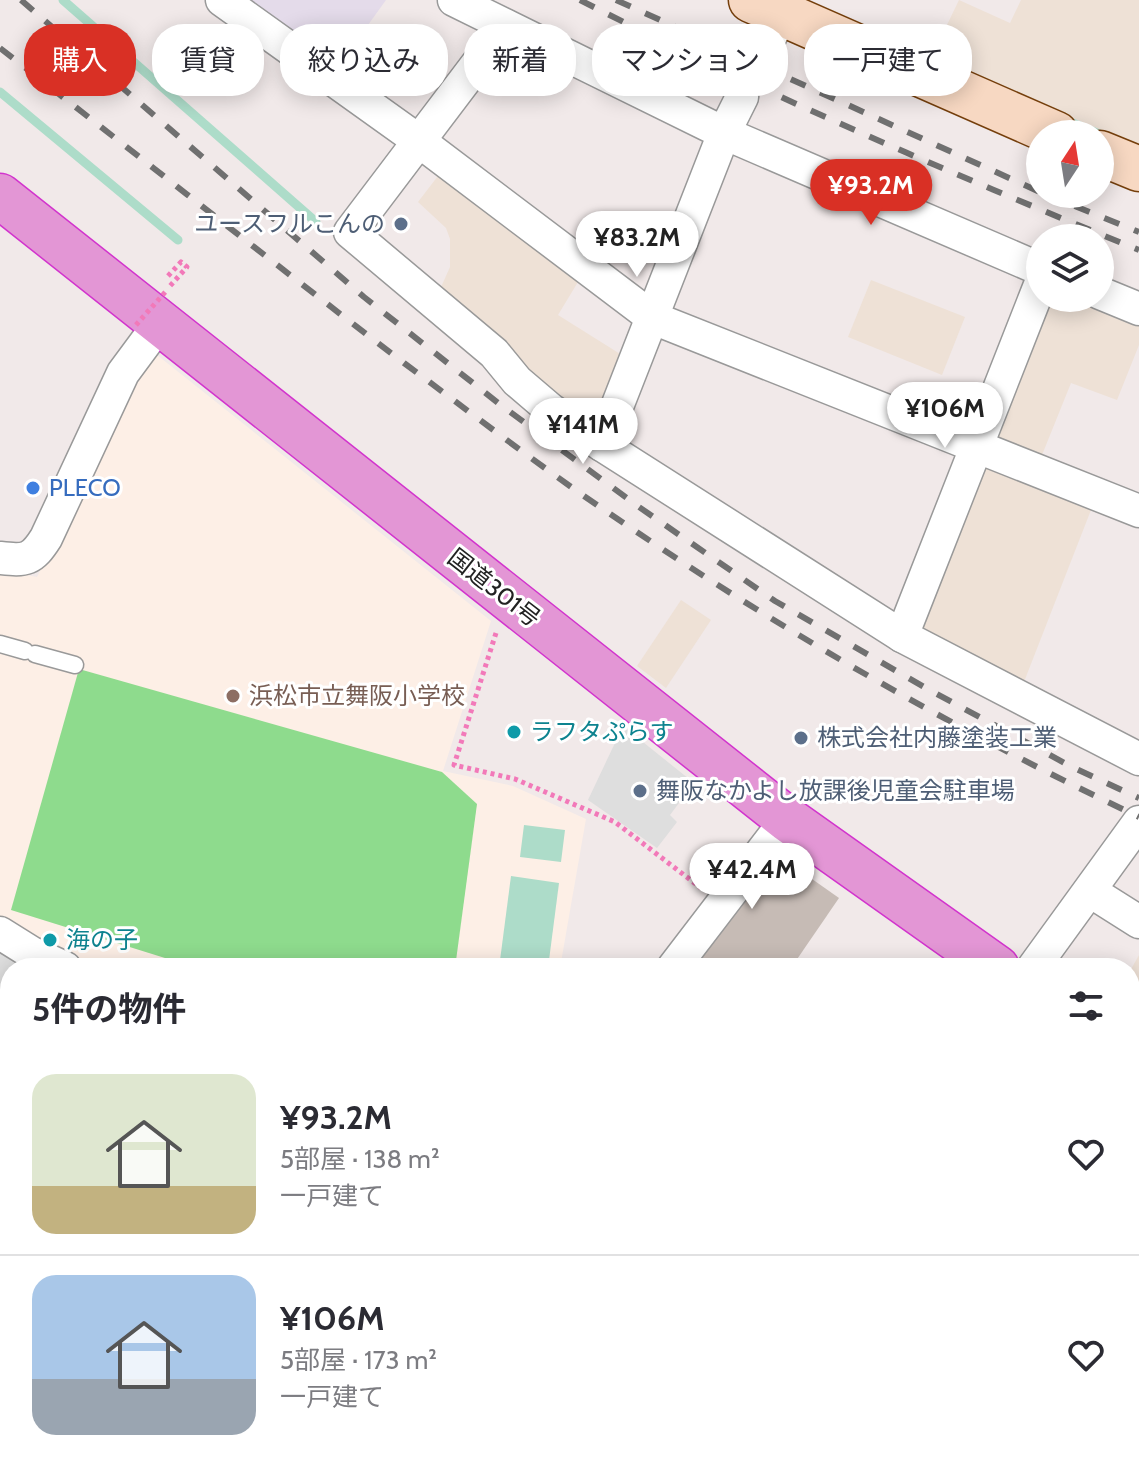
<!DOCTYPE html>
<html lang="ja">
<head>
<meta charset="utf-8">
<style>
  body { margin:0; font-family:Cabin,"Noto Sans JP",sans-serif; background:#f7f7f7; color:#2b2b33; height:100vh; display:flex; flex-direction:column; font-size:30px; white-space:nowrap }
  * { box-sizing:border-box; margin:0 }
  p { font-size:26px; color:#7c7c81 }
  .icon { flex:none; width:44px; height:44px; fill:none; stroke:currentColor; stroke-width:2; stroke-linecap:round; stroke-linejoin:round }
  .map { position:relative; flex:1; overflow:hidden }
  .sheet { position:absolute; left:0px; top:958px; width:1140px; height:512px; display:flex; flex-direction:column; background:#fff; border-radius:32px 32px 0 0; box-shadow:0 4px 20px #0003 }
  .sheet>* { flex:none }
  .banner { position:absolute; left:24px; top:24px; width:1092px; height:72px; display:flex; gap:16px }
  .needle { width:52px; rotate:12deg }
  .fabs { position:absolute; left:1026px; top:120px; display:grid; gap:16px }
  .fabs a { display:grid; place-items:center; width:88px; height:88px; border-radius:50%; background:#fff; box-shadow:0 4px 20px #0003; font-size:40px }
  .price { position:absolute; translate:-50% -68px; padding:0 18px; border-radius:28px; background:#fff; color:#222; font-size:26px; line-height:52px; filter:drop-shadow(0 2px 4px #0008) }
  .price::after { content:''; position:absolute; left:50%; top:48px; width:24px; height:18px; margin-left:-12px; background:inherit; clip-path:polygon(0 0,100% 0,50% 100%) }
  .price.selected { background:#d93025; color:#fff }
  ul { padding:0; list-style:none }
  li { display:flex; align-items:center; gap:24px; height:200px; padding:0 32px }
  li+li { border-top:2px solid #e1e1e2 }
  li span { display:grid; place-items:center; flex:none; width:224px; height:160px; border-radius:24px; color:#555 }
  li>.icon { margin-inline-start:auto }
  span .icon { width:96px; height:96px; fill:#fffc; stroke-width:1 }
  li b { font-size:34px }
  h2 { display:flex; justify-content:space-between; align-items:center; height:96px; padding:0 32px; font-size:34px }
  .tag { padding:0 28px; border-radius:32px; background:#fff; box-shadow:0 4px 20px #0003; font-size:28px; line-height:72px }
  .tag.selected { background:#d93025; color:#fff }
  .map>svg:first-child { display:block }
  .industrial { fill:#e4dbea }
  .education { fill:#fdefe6 }
  .construction { fill:#c6bbb5 }
  .farmland { fill:#eee1d6 }
  .pitch { fill:#8edb8d }
  .parking { fill:#dedede }
  .water { fill:#addcc9 }
  .lines { fill:none; stroke-linecap:round; stroke-linejoin:round }
  .stream { stroke:#addcc9; stroke-width:9 }
  .street-tunnel { stroke:#c8c1c1; stroke-width:32; stroke-dasharray:32 16; stroke-linecap:butt }
  .lane-casing { stroke:#999; stroke-width:19 }
  .street-casing { stroke:#999; stroke-width:35 }
  .secondary-casing { stroke:#753f0c; stroke-width:47 }
  .highway-casing { stroke:#d234cd; stroke-width:47 }
  .path { stroke:#f279b9; stroke-width:5; stroke-dasharray:4 4; stroke-linecap:butt }
  .lane { stroke:#fff; stroke-width:16 }
  .street { stroke:#fff; stroke-width:32 }
  .secondary { stroke:#f7d8c2; stroke-width:44 }
  .highway { stroke:#e396d5; stroke-width:44 }
  .rail { stroke:#707070; stroke-width:6; stroke-dasharray:16 16; stroke-linecap:butt }
  .path-bridge { stroke:#f279b9; stroke-width:5; stroke-dasharray:4 4; stroke-linecap:butt }
  .service-dot { fill:#5c6f8a; stroke:#fff; stroke-width:3 }
  .shop-dot { fill:#3f7fe0; stroke:#fff; stroke-width:3 }
  .education-dot { fill:#8d6e63; stroke:#fff; stroke-width:3 }
  .culture-dot { fill:#0f9aa8; stroke:#fff; stroke-width:3 }
  .labels { text-anchor:middle; stroke-width:6; stroke-linejoin:round; paint-order:stroke }
  .service-label { font-size:24px; fill:#4e5e75; stroke:#fff; text-anchor:start }
  .shop-label { font-size:24px; fill:#366cbe; stroke:#fff; text-anchor:start }
  .street-label { font-size:24px; fill:#222; stroke:#fff }
  .education-label { font-size:24px; fill:#785e54; stroke:#fff; text-anchor:start }
  .culture-label { font-size:24px; fill:#0d838f; stroke:#fff; text-anchor:start }
</style>
</head>
<body>
<div class="map">
<svg width="1139" height="1470" viewBox="0 0 1139 1470">
  <rect width="100%" height="100%" fill="#f1e9e9"/>
  <g class="industrial">
    <polygon points="240,0 386,0 337,68"/>
    <polygon points="1130,1227 1139,1228 1139,1263 1130,1315"/>
  </g>
  <polygon class="education" points="152,351 491,621 443,771 513,786 586,819 560,968 106,968 59,953 0,916 0,570 37,577"/>
  <polygon class="construction" points="785,860 839,898 791,968 689,968 770,862"/>
  <g class="farmland">
    <polygon points="959,0 1010,23 1021,0 1139,0 1139,146 931,58"/>
    <polygon points="441,172 581,277 558,315 625,357 598,428 437,296 450,267 450,239 446,228 418,202"/>
    <polygon points="871,280 965,317 942,375 848,337"/>
    <polygon points="1047,298 1086,298 1139,319 1139,345 1117,400 1071,383 1040,460 995,442"/>
    <polygon points="980,466 1091,510 1022,687 921,635 918,624"/>
    <polygon points="681,600 711,620 666,688 637,666"/>
    <polygon points="1139,955 1139,1008 1131,1022 1130,971"/>
  </g>
  <polygon class="pitch" points="79,669 442,772 477,804 455,968 197,968 11,910"/>
  <g class="parking">
    <polygon points="623,726 694,783 670,815 677,822 657,848 588,800"/>
    <polygon points="0,941 47,968 10,968 10,995 0,994"/>
  </g>
  <g class="water">
    <polygon points="524,825 565,830 561,862 520,857"/>
    <polygon points="511,876 559,883 548,968 499,968"/>
  </g>
  <g class="lines">
    <g class="stream">
      <polyline points="63,0 316,222"/>
      <polyline points="0,92 178,240"/>
      <polyline points="1065,120 1099,134"/>
    </g>
    <polyline class="street-tunnel" points="742,97 765,48"/>
    <g class="lane-casing">
      <g id="lane">
        <polyline points="0,644 25,651"/>
        <polyline points="35,654 75,665"/>
      </g>
    </g>
    <g class="street-casing">
      <g id="street">
        <polyline points="222,0 419,141 653,318 1139,511"/>
        <polyline points="454,0 724,133 1040,269"/>
        <polyline points="506,26 350,232 494,353 517,381 551,410 602,445 902,636 1139,759"/>
        <polyline points="765,48 788,0"/>
        <polyline points="1100,293 1139,309"/>
        <polyline points="602,445 724,133 742,97"/>
        <path d="M0,558C26,561 32,560 46,538L123,373L160,323"/>
        <polyline points="902,636 1040,285"/>
        <polyline points="1090,891 1139,922"/>
        <polyline points="0,933 32,953 65,968"/>
        <polyline points="673,968 787,819"/>
        <polyline points="1033,968 1139,822"/>
        <polyline points="0,1231 10,1197"/>
        <polyline points="0,1332 10,1335"/>
        <polyline points="1130,1374 1139,1374"/>
        <polyline points="378,1460 407,1470"/>
        <polyline points="918,1470 921,1460"/>
      </g>
    </g>
    <g class="secondary-casing">
      <g id="secondary">
        <polyline points="751,0 1056,134"/>
        <polyline points="1100,153 1139,169"/>
      </g>
    </g>
    <g class="highway-casing">
      <g id="highway">
        <polyline points="0,196 787,819 997,968"/>
        <polyline points="1130,1056 1139,1062"/>
      </g>
    </g>
    <g class="path">
      <polyline points="168,276 181,262 187,267 170,286"/>
      <polyline points="496,633 454,765 515,779 615,822 701,888"/>
      <polyline points="0,1128 10,1132"/>
      <polyline points="0,1424 10,1405"/>
      <polyline points="207,1470 210,1460"/>
      <polyline points="277,1470 280,1460"/>
      <polyline points="531,1470 533,1460"/>
    </g>
    <use href="#lane" class="lane"/>
    <use href="#street" class="street"/>
    <use href="#secondary" class="secondary"/>
    <use href="#highway" class="highway"/>
    <g class="rail">
      <polyline points="21,0 364,297 502,406 639,507 775,601 924,687 1072,767 1139,798"/>
      <path d="M580,0C762,93 950,173 1139,250"/>
      <polyline points="616,0 1040,192"/>
      <path d="M0,48C135,153 268,259 404,363C478,418 551,475 628,526C790,636 962,733 1139,817"/>
      <polyline points="1045,194 1139,232"/>
    </g>
    <polyline class="path-bridge" points="136,325 167,290"/>
  </g>
  <g class="service-dot">
    <circle cx="401" cy="224" r="8"/>
    <circle cx="801" cy="738" r="8"/>
    <circle cx="640" cy="791" r="8"/>
  </g>
  <circle class="shop-dot" cx="33" cy="488" r="8"/>
  <circle class="education-dot" cx="233" cy="696" r="8"/>
  <g class="culture-dot">
    <circle cx="514" cy="732" r="8"/>
    <circle cx="50" cy="940" r="8"/>
  </g>
  <g class="labels">
    <g class="service-label">
      <text x="385" y="232" text-anchor="end">ユースフルこんの</text>
      <text x="817" y="746">株式会社内藤塗装工業</text>
      <text x="656" y="799">舞阪なかよし放課後児童会駐車場</text>
    </g>
    <g class="shop-label">
      <text x="49" y="496">PLECO</text>
    </g>
    <g class="street-label">
      <text transform="translate(494 588) rotate(38)" y="8">国道301号</text>
    </g>
    <g class="education-label">
      <text x="249" y="704">浜松市立舞阪小学校</text>
    </g>
    <g class="culture-label">
      <text x="530" y="740">ラフタぷらす</text>
      <text x="66" y="948">海の子</text>
    </g>
  </g>
</svg>
<div class="fabs">
<a><svg class="needle" viewBox="-14 -14 28 28"><path d="M0-13l5 13h-10z" fill="#e53935"/><path d="M0 13l5-13h-10z" fill="#7c7c81"/></svg></a>
<a><svg class="icon" aria-label="layers" viewBox="0 0 24 24"><path d="M12 4l9 5-9 5-9-5zM3 14l9 5 9-5"/></svg></a>
</div>
<b class="price selected" style="left:871px;top:227px">¥93.2M</b>
<b class="price" style="left:637px;top:279px">¥83.2M</b>
<b class="price" style="left:945px;top:450px">¥106M</b>
<b class="price" style="left:583px;top:466px">¥141M</b>
<b class="price" style="left:752px;top:911px">¥42.4M</b>
<div class="banner">
<a class="tag selected">購入</a>
<a class="tag">賃貸</a>
<a class="tag">絞り込み</a>
<a class="tag">新着</a>
<a class="tag">マンション</a>
<a class="tag">一戸建て</a>
</div>
<section class="sheet">
<h2>5件の物件<svg class="icon" aria-label="filters" viewBox="0 0 24 24"><path d="M4 7h16M4 17h16"/><circle cx="9" cy="7" r="2"/><circle cx="15" cy="17" r="2"/></svg></h2>
<ul>
<li><span style="background:linear-gradient(#dfe7d0 70%,#c2b280 0)"><svg class="icon" aria-label="home" viewBox="0 0 24 24"><path d="M3 11l9-7 9 7M6 9v11h12V9"/></svg></span><div><b>¥93.2M</b><p>5部屋 · 138 m²</p><p>一戸建て</p></div><svg class="icon" aria-label="heart" viewBox="0 0 24 24"><path d="M12 20l-8-8c-3-5 5-10 8-4 3-6 11-1 8 4z"/></svg></li>
<li><span style="background:linear-gradient(#a9c7e8 65%,#9aa5b1 0)"><svg class="icon" aria-label="home" viewBox="0 0 24 24"><path d="M3 11l9-7 9 7M6 9v11h12V9"/></svg></span><div><b>¥106M</b><p>5部屋 · 173 m²</p><p>一戸建て</p></div><svg class="icon" aria-label="heart" viewBox="0 0 24 24"><path d="M12 20l-8-8c-3-5 5-10 8-4 3-6 11-1 8 4z"/></svg></li>
</ul>
</section>
</div>
</body>
</html>
